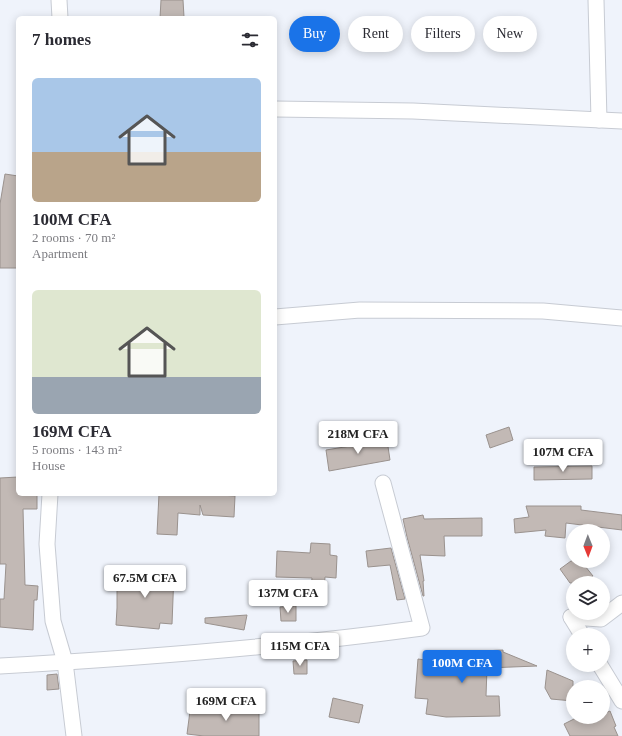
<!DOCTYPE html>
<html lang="en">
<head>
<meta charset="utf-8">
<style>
  body { margin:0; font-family:Georgia,serif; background:#f7f7f7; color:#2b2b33; height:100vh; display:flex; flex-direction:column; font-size:15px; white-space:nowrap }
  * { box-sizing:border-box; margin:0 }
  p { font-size:13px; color:#7c7c81 }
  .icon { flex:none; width:22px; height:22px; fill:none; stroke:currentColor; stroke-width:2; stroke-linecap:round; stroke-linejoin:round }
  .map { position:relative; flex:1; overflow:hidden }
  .drawer { position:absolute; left:16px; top:16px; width:261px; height:480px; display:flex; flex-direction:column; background:#fff; border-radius:6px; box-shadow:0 2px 10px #0003 }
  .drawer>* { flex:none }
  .banner { position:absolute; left:289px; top:16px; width:273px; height:36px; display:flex; gap:8px }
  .needle { width:26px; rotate:179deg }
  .buttons { position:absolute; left:566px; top:524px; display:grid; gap:8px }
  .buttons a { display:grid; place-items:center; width:44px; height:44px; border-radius:50%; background:#fff; box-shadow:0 2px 10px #0003; font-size:20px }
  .price { position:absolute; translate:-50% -34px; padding:0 9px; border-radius:4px; background:#fff; color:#222; font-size:13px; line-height:26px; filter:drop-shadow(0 1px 2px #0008) }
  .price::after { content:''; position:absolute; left:50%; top:24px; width:12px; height:9px; margin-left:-6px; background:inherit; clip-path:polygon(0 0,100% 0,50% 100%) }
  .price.on { background:#1a73e8; color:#fff }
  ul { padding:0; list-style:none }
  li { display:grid; align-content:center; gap:8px; height:212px; padding:0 16px }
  li span { display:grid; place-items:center; height:124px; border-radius:6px; color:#555 }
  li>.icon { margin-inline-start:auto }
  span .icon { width:72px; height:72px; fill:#fffc; stroke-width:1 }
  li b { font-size:17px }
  h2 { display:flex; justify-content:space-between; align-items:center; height:48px; padding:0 16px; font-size:17px }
  .chip { padding:0 14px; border-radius:18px; background:#fff; box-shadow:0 2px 10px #0003; font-size:14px; line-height:36px }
  .chip.on { background:#1a73e8; color:#fff }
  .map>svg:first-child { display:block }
  .building { fill:#c2b9b5; stroke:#9a928e }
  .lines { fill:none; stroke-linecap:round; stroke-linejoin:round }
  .street-casing { stroke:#c7cbd3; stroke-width:17 }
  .street { stroke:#fff; stroke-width:15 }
</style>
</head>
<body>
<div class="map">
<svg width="622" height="736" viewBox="0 0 622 736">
  <rect width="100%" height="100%" fill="#eff3fb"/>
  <g class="building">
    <polygon points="161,0 183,0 184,17 176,18 160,18"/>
    <polygon points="5,174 18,176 18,268 0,268 0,204"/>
    <polygon points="509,427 513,440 490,448 486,435"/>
    <polygon points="387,440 390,460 329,471 326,450"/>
    <polygon points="592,466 592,479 534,480 534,467"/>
    <polygon points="18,477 18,494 37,494 37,509 23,509 25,585 38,586 37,600 34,600 33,630 0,627 0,599 4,599 6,564 0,564 0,478"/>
    <polygon points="159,494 207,494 235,496 234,517 203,515 200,505 200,515 178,513 177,535 157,534"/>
    <polygon points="526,506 581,506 581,510 622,515 622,530 566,523 565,538 545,536 546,530 515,533 514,519 529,517"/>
    <polygon points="423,515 424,519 482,518 482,536 444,536 445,556 420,555 424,581 423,581 424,596 423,596 407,537 403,519"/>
    <polygon points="311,543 330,544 330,555 337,556 336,578 325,577 323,605 310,604 312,578 276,577 277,551 310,553"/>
    <polygon points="391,548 405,599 397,600 390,565 368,567 366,551"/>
    <polygon points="571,561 581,561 593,576 583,583 570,583 560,569"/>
    <polygon points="117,572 155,572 174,573 172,624 160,623 159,629 116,625 117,608"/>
    <polygon points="296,606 296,621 281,621 280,607"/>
    <polygon points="247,615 244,630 205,623 205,618"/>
    <polygon points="503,650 503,652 537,666 487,668 486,696 499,696 500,716 446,717 426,714 428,699 415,698 418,659 461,665 462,656 463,657 463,652"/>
    <polygon points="307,660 307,674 294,674 293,661"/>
    <polygon points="547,670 573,681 573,701 551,699 545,688"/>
    <polygon points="57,674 59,689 47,690 47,675"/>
    <polygon points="333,698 363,705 359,723 329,717"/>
    <polygon points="234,705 259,706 259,736 204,736 187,734 190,711 234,712"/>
    <polygon points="610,711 616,726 614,727 618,736 570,736 564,724 578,717 590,717 591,719 597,717 603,717 603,714"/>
  </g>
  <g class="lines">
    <g class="street-casing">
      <g id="street">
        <polyline points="59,0 60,18"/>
        <polyline points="596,0 599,120"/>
        <polyline points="275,109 413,111 622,121"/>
        <polyline points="275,317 360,310 543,311 622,318"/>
        <polyline points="50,494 47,544 53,621 65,662 74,736"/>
        <polyline points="571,617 601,619 622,603"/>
        <polyline points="571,617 582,635"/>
        <polyline points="600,665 622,701"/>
        <path d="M0,666C141,658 282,647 422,628L383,483"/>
      </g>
    </g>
    <use href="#street" class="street"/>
  </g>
</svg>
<div class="buttons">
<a><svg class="needle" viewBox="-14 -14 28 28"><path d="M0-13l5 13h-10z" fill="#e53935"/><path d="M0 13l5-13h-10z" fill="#7c7c81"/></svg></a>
<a><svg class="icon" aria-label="layers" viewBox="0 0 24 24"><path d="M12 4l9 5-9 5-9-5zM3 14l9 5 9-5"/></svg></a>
<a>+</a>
<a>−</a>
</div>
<b class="price" style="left:358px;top:455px">218M CFA</b>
<b class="price" style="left:563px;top:473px">107M CFA</b>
<b class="price" style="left:145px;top:599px">67.5M CFA</b>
<b class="price" style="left:288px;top:614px">137M CFA</b>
<b class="price" style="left:300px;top:667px">115M CFA</b>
<b class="price on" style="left:462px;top:684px">100M CFA</b>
<b class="price" style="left:226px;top:722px">169M CFA</b>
<div class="banner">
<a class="chip on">Buy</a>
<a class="chip">Rent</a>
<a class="chip">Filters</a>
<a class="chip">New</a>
</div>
<section class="drawer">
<h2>7 homes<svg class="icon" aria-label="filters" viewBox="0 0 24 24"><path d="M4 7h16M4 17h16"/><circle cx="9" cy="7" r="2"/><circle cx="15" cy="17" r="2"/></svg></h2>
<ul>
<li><span style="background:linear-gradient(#a9c7e8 60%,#b9a48a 0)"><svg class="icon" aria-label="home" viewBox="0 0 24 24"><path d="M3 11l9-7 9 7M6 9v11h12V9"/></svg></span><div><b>100M CFA</b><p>2 rooms · 70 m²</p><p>Apartment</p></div></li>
<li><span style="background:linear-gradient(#dfe7d0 70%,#9aa5b1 0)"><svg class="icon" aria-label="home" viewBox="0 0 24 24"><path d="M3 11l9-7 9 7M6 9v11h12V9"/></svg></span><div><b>169M CFA</b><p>5 rooms · 143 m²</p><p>House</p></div></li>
</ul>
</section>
</div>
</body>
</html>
